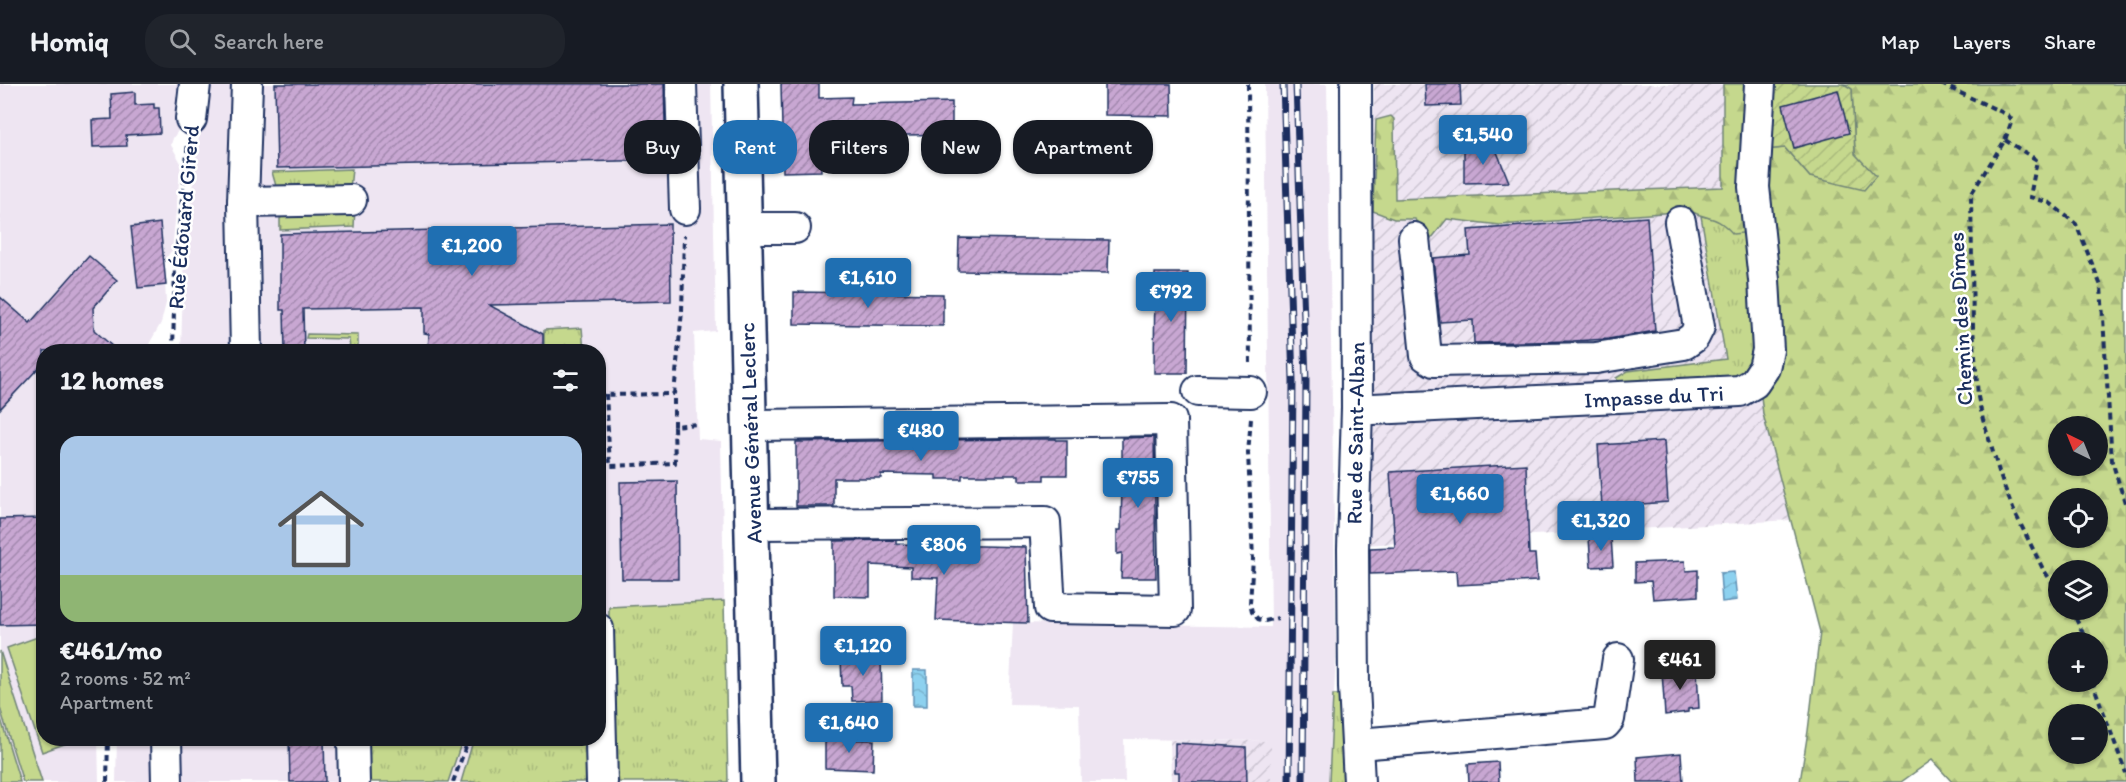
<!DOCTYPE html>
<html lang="en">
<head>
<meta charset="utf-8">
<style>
  body { margin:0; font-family:Itim,sans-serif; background:#20242c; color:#f1f3f6; height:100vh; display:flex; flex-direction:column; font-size:22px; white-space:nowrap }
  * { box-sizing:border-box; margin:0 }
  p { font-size:20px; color:#9ea1a6 }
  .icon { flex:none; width:33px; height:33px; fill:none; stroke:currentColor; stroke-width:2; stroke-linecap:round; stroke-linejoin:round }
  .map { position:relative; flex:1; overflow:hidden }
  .drawer { position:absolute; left:36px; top:260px; width:570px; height:402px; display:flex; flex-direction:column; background:#171b24; border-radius:24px; box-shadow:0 2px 4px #0004 }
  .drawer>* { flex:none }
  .banner { position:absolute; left:624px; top:36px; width:570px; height:54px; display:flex; gap:12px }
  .needle { width:39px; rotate:317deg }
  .buttons { position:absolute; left:2048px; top:332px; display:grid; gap:12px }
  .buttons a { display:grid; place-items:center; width:60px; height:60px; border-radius:50%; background:#171b24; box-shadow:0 2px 4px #0004; font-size:30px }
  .price { position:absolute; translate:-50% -51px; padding:0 14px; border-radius:6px; background:#1f6fb2; color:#fff; font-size:20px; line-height:39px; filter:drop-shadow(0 2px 3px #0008) }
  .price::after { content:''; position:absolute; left:50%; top:36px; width:18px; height:14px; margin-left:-9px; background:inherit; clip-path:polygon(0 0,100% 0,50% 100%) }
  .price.current { background:#222; color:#fff }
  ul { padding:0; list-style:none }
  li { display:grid; align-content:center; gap:12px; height:318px; padding:0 24px }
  li span { display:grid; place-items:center; height:186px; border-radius:18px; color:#555 }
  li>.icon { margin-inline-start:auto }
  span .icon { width:108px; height:108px; fill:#fffc; stroke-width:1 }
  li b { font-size:26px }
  h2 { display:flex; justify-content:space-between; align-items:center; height:72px; padding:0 24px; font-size:26px }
  .pill { padding:0 21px; border-radius:24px; background:#171b24; box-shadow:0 2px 4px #0004; font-size:21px; line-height:54px }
  .pill.current { background:#1f6fb2; color:#fff }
  header { display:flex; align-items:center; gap:36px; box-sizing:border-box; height:84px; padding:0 30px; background:#171b24; border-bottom:2px solid #363941 }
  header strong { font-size:28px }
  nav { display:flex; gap:33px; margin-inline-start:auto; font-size:21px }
  .search { width:420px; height:54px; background:#20242c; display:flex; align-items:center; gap:15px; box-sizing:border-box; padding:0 21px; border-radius:24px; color:#9ea1a6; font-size:22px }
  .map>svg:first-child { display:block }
  .built { fill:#eee5f2 }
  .industrial { fill:url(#industrial-furrows) }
  .grass { fill:url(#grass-tufts); stroke:#708476; stroke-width:1.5 }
  .forest { fill:url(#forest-firs); stroke:#708476; stroke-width:1.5; fill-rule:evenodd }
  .garden { fill:url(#garden-furrows); stroke:#708476; stroke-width:1.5 }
  .pitch { fill:#c5d88d; stroke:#708476; stroke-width:1.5 }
  .water { fill:url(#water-waves); stroke:#5f90b5; stroke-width:1.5 }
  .building { fill:url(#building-hatch); stroke:#1b2f5e; stroke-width:1.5 }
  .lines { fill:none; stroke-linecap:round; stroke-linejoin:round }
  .minor-casing { stroke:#1b2f5e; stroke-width:34 }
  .major-casing { stroke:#1b2f5e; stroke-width:38 }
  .path { stroke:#1b2f5e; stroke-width:4; stroke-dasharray:6 4.5; stroke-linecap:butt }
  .minor { stroke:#fff; stroke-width:30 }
  .major { stroke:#fff; stroke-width:33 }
  .rail-casing { stroke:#1b2f5e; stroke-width:7 }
  .rail { stroke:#fff; stroke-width:4.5; stroke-dasharray:14; stroke-linecap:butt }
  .labels { text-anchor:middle; stroke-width:5; stroke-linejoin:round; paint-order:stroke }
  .street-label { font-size:22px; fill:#1b2f5e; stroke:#fff }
</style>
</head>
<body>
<header>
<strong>Homiq</strong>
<div class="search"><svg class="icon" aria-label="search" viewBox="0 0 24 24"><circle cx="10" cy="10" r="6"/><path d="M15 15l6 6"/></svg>Search here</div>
<nav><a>Map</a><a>Layers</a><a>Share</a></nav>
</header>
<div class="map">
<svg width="2126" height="698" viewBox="0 0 2126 698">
  <defs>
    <pattern id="industrial-furrows" width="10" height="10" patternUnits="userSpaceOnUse" patternTransform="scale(1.5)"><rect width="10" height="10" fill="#eee5f2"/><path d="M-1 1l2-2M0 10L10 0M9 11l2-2" fill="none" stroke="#ccc5d2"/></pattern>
    <pattern id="grass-tufts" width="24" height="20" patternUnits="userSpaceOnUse" patternTransform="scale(1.5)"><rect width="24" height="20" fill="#c5d88d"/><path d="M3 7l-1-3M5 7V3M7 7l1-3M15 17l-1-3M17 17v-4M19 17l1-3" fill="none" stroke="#a9ba7c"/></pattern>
    <pattern id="forest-firs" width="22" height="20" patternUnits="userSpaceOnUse" patternTransform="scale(1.5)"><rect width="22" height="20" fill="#c5d88d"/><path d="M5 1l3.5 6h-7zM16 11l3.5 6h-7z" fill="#a9ba7c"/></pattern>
    <pattern id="garden-furrows" width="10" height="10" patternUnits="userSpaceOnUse" patternTransform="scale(1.5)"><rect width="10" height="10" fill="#c5d88d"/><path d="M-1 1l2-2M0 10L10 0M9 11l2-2" fill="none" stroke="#a9ba7c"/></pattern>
    <pattern id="water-waves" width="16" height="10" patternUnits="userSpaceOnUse" patternTransform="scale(1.5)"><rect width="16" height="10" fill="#8dd1ef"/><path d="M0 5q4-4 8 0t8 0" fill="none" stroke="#79b4cf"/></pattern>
    <pattern id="building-hatch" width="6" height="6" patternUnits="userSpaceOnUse" patternTransform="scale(1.5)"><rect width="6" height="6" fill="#c8a7d2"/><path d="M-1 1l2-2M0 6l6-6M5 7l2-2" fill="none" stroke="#a288ae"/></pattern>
  </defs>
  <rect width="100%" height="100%" fill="#fff"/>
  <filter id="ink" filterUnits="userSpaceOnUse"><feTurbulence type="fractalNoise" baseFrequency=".0167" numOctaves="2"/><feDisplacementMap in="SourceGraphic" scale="12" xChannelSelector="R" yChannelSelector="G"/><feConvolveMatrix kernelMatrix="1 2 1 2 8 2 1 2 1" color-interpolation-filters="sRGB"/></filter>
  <g filter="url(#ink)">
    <g class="built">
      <polygon points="0,0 188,0 182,41 173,54 171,61 181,79 172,166 164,177 166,219 161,239 145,267 44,267 44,654 98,654 99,698 0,698"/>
      <polygon points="206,0 711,0 716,247 694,249 698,355 721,357 728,698 116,698 117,654 598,654 598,267 181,267 184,165"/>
      <polygon points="1265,0 1327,0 1336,573 1329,698 1271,698 1271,657 1124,655 1125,698 1081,698 1079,621 1009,620 1013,539 1271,543"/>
    </g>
    <g class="industrial">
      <polygon points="1374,0 1730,0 1763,330 1791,436 1363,461 1371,260"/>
      <polygon points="1170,656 1271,657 1271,698 1171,698"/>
    </g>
    <g class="grass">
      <polygon points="352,85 350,105 282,107 276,102 272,88"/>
      <polygon points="355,122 354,143 280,146 280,135 283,130"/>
      <polygon points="1701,132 1721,136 1750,138 1764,263 1744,295 1621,301 1616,294 1628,287 1726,275"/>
      <polygon points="582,244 584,267 544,267 544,246"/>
      <polygon points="307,250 358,251 358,267 350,267 349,255 306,254"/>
      <polygon points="724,517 728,698 607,698 609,523"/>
      <polygon points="1333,611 1339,611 1349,698 1329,698"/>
      <polygon points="365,654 463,654 448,698 366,698"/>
      <polygon points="474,654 593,654 594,698 461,698"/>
    </g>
    <g class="forest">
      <path d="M1723,0H1752L1750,138L1742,149L1733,150C1716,131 1711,137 1690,127L1500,141L1447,135L1431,155L1422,152L1415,135H1394L1373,127L1376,36L1391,32L1394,35L1395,115L1723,103Z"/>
      <path d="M1844,0H2126V698H1952L1932,676L1901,698H1800L1808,647L1820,548L1763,330L1760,303L1764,66L1785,64L1810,93L1875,92L1855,70L1852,6ZM2058,342H2097V381H2058ZM2058,414H2097V453H2058ZM2058,486H2097V525H2058ZM2058,558H2097V597H2058ZM2058,630H2097V669H2058Z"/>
    </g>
    <polygon class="garden" points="1769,0 1844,0 1852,5 1855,70 1876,92 1864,106 1810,93 1785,64 1764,66"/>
    <g class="pitch">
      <polygon points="43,551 44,654 81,654 42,668 7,564"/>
      <polygon points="0,567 42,698 23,698 0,624"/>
      <polygon points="0,632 20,698 0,698"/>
    </g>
    <g class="water">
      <polygon points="1734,488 1737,516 1722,518 1720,489"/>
      <rect x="913" y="586" width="14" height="36"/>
    </g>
    <g class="building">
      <polygon points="275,0 664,0 666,76 277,84"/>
      <polygon points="781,0 819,0 819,14 852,13 851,20 952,18 952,50 820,53 821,87 783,88"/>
      <polygon points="1105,0 1171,0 1172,32 1105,31"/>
      <polygon points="1425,0 1460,0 1461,21 1426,22"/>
      <polygon points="1838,6 1849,49 1794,64 1783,21"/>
      <polygon points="135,8 135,21 154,20 154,24 159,24 160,49 126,51 127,62 93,63 92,36 112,35 111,10"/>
      <polygon points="1464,63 1495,63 1509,98 1464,99"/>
      <polygon points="1647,133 1655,247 1608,255 1573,257 1474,259 1473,236 1440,238 1433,174 1470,171 1468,146"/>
      <polygon points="160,139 166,201 138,204 131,143"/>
      <polygon points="670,140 671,217 489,221 543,250 543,267 428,267 429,250 424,249 424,223 303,225 304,267 285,267 284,226 280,226 280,150"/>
      <polygon points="959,154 1109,156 1108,189 958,187"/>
      <polygon points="89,172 117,196 93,224 94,246 113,263 44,267 44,278 0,325 0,213 30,239"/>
      <polygon points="1155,189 1188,189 1187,289 1154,289"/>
      <polygon points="794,208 943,210 943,242 794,240"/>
      <polygon points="1154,353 1156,494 1121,494 1122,469 1117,470 1117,446 1121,446 1122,400 1117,399 1118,375 1122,375 1122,354"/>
      <polygon points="1017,355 1056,355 1056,356 1067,356 1067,391 1044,391 1044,396 1019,396 1019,391 962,391 962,395 937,395 937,391 881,390 881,394 834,394 834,422 796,422 796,358"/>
      <polygon points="1664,357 1668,418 1602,423 1598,361"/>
      <polygon points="1526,380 1529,470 1535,470 1537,497 1457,501 1456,487 1370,490 1370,464 1395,463 1390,388"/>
      <polygon points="677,397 678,495 622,495 620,398"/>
      <polygon points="44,434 44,540 0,541 0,435"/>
      <polygon points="1611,453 1613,482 1591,483 1589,454"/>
      <polygon points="896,456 896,460 1026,463 1028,539 936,536 938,494 911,493 911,483 870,481 870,513 834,512 834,457"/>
      <polygon points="1685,477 1686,487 1698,486 1698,512 1653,515 1651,497 1635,498 1635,479"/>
      <polygon points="841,573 881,573 882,616 852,617 851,602 842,602"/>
      <polygon points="1697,586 1699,624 1688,625 1688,628 1665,631 1662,588"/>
      <polygon points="289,654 324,654 325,698 290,698"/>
      <polygon points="825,655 874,656 873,686 825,684"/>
      <polygon points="1175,659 1246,663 1247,698 1179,698 1179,688 1175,688"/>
      <polygon points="1681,669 1683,698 1638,698 1637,673"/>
      <polygon points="1498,678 1499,698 1469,698 1468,680"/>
    </g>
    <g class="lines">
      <g class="minor-casing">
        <g id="minor">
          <polyline points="681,0 685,125"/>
          <polyline points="1356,0 1357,324 1353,465 1354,603 1359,698"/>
          <polyline points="191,35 195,0"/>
          <polyline points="243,118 351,116"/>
          <polyline points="745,144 795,144"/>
          <polyline points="1414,154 1426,272 1434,277 1596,274 1684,260 1694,253 1699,243 1680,138"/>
          <polyline points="246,267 243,118 247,0"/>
          <polyline points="1198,307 1251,308"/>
          <polyline points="1357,324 1373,325 1740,307 1754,299 1764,284 1768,266 1764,196 1754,103 1760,0"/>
          <polyline points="750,341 1171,336 1175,526 1050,524 1045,438 752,440"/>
          <polyline points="598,545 602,698"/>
          <polyline points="166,654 167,698"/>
          <polyline points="353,654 354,698"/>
          <polyline points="1358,660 1605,640 1609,635 1618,575"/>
        </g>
      </g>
      <g class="major-casing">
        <polyline id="major" points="741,0 758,698"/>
      </g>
      <g class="path">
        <polyline points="1248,0 1250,282"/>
        <polyline points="1941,0 2008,31 2012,36 2005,56 1971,110 1973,244 1978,313 1983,336 2002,397 2014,427 2043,485 2058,507"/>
        <polyline points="2005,56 2037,76 2030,113 2050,119 2076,140 2101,202 2112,377 2126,422"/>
        <polyline points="173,267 175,181 188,59"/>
        <polyline points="606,310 610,382 675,379 674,342 697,340"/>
        <polyline points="598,311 674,310"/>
        <polyline points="1251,335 1248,369 1253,475 1250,519 1252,528 1258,535 1265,537 1278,534"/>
        <polyline points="674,342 674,310 682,227 684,151"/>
        <polyline points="2071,525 2083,549 2084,558"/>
        <polyline points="2092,597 2126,689"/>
        <polyline points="107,698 108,654"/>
        <polyline points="453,698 469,654"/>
      </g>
      <use href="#minor" class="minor"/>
      <use href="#major" class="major"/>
      <g class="rail-casing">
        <g id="rail">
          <polyline points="1283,0 1293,297 1289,698"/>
          <polyline points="1296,0 1306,297 1303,698"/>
        </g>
      </g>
      <use href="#rail" class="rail"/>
    </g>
  </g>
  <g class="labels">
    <g class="street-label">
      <text transform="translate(183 133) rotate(-85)" y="8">Rue Édouard Girerd</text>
      <text transform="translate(1960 235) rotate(-93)" y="8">Chemin des Dîmes</text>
      <text transform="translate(1654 312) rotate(-3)" y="8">Impasse du Tri</text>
      <text transform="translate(750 349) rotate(-92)" y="8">Avenue Général Leclerc</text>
      <text transform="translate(1355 349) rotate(-89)" y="8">Rue de Saint-Alban</text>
    </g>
  </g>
</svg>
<div class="buttons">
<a><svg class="needle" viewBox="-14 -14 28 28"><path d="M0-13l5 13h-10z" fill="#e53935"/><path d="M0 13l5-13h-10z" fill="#9ea1a6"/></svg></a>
<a><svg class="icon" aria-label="locate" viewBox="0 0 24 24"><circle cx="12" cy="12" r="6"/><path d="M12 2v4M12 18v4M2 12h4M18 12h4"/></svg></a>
<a><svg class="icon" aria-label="layers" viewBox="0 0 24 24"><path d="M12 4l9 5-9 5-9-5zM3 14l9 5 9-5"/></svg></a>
<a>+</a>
<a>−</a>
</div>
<b class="price" style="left:1483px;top:82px">€1,540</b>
<b class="price" style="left:472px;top:193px">€1,200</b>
<b class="price" style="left:868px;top:225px">€1,610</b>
<b class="price" style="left:1171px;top:239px">€792</b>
<b class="price" style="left:921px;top:378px">€480</b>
<b class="price" style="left:1138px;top:425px">€755</b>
<b class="price" style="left:1460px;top:441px">€1,660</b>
<b class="price" style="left:1601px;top:468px">€1,320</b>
<b class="price" style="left:944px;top:492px">€806</b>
<b class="price" style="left:863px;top:593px">€1,120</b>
<b class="price current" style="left:1680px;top:607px">€461</b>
<b class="price" style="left:849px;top:670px">€1,640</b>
<div class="banner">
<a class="pill">Buy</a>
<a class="pill current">Rent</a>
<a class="pill">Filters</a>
<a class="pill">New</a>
<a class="pill">Apartment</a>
</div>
<section class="drawer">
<h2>12 homes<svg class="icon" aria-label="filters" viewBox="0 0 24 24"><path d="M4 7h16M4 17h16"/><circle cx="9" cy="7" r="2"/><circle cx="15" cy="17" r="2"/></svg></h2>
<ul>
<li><span style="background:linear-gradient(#a9c7e8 75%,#8fb573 0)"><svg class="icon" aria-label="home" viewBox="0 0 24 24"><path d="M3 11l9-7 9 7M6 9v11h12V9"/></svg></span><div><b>€461/mo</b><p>2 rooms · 52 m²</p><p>Apartment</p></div></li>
</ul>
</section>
</div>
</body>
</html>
